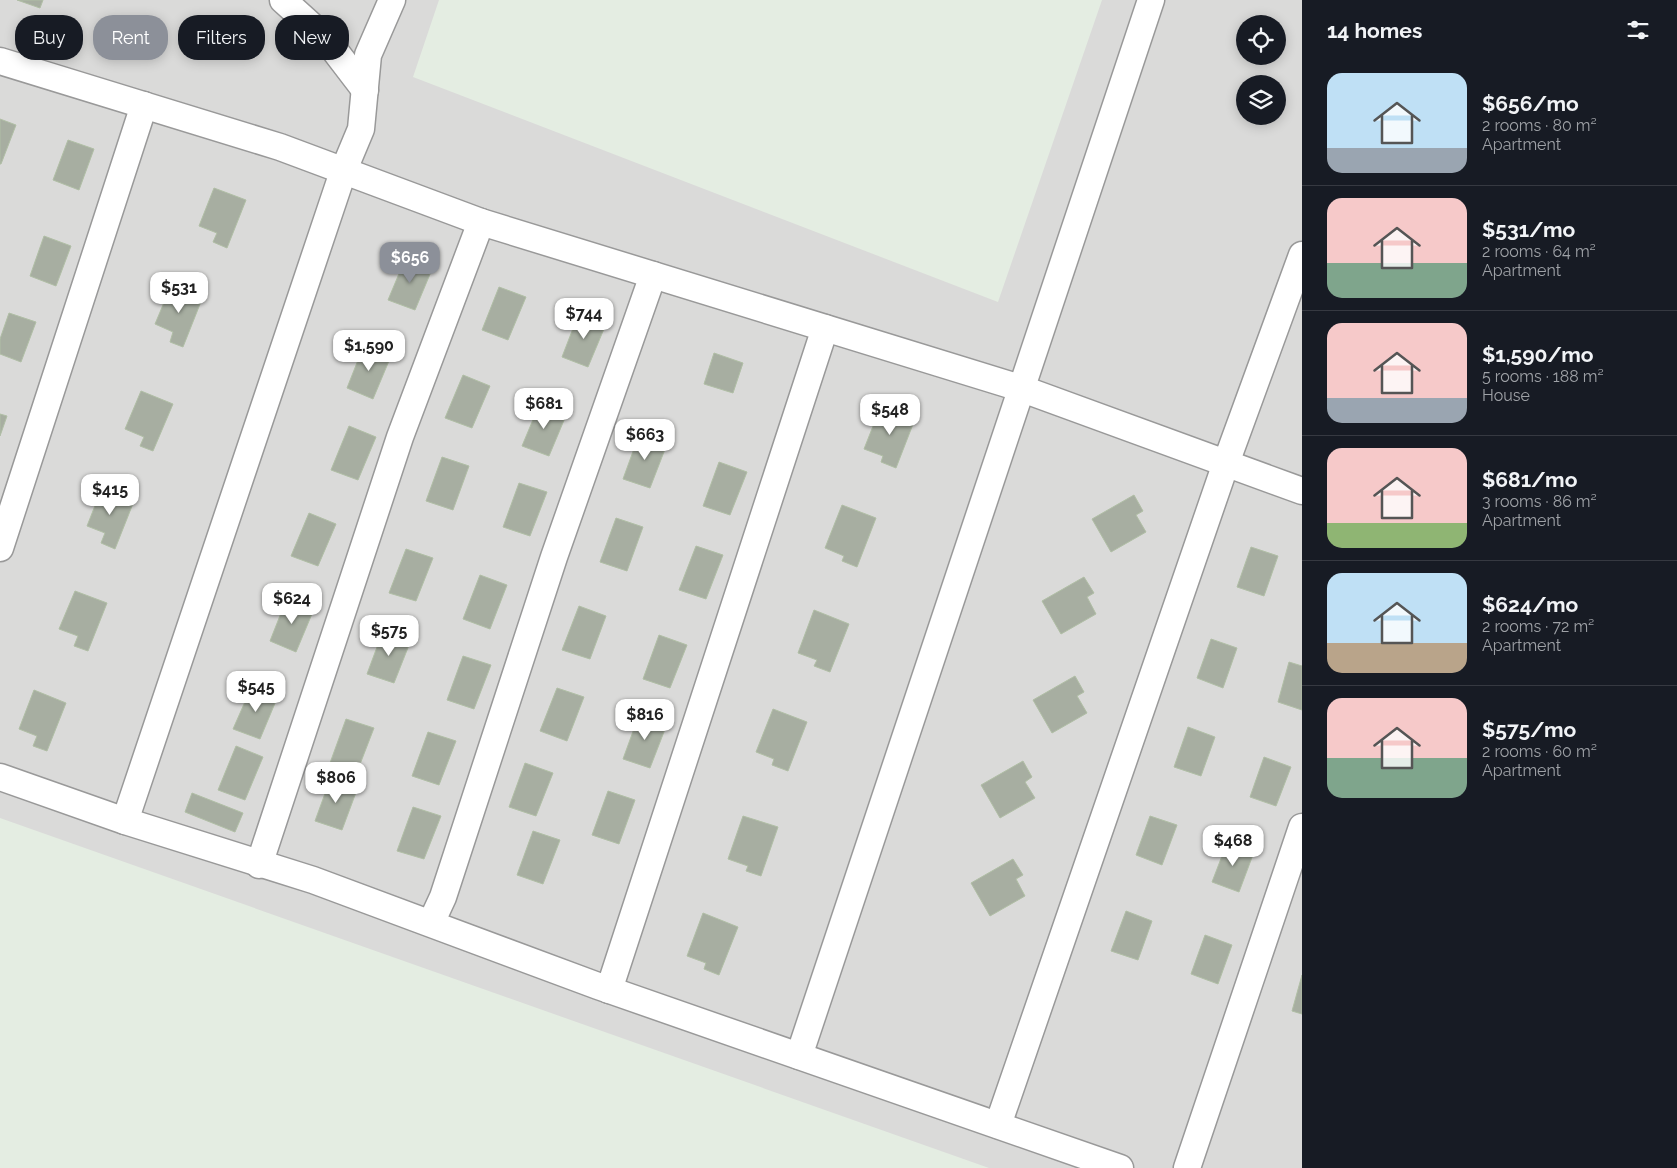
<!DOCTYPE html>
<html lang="en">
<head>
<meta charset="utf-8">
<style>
  body { margin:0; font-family:Raleway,sans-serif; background:#20242c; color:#f1f3f6; height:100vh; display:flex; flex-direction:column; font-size:19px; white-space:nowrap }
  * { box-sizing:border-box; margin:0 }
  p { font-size:16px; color:#9ea1a6 }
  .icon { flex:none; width:28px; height:28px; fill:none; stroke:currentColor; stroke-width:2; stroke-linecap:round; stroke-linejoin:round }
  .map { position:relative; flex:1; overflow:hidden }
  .drawer { display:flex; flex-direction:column; background:#171b24; width:375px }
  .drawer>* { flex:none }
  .top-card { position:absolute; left:15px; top:15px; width:475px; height:45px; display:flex; gap:10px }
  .controls { position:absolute; left:1236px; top:15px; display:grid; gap:10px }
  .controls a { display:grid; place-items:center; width:50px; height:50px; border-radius:50%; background:#171b24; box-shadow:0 2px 12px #0003; font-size:25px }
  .price { position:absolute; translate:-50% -42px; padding:0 11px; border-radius:10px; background:#fff; color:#222; font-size:16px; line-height:32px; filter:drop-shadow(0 1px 2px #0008) }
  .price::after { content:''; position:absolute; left:50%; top:30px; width:15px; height:11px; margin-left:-8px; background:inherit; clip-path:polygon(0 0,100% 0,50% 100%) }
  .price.active { background:#8c9099; color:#fff }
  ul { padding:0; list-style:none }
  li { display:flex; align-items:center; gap:15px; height:125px; padding:0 25px }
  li+li { border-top:1px solid #363941 }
  li span { display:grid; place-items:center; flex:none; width:140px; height:100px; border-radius:15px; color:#555 }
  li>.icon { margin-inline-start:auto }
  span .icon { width:60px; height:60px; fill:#fffc; stroke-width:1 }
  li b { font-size:21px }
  h2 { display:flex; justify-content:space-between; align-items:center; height:60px; padding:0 25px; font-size:21px }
  .chip { padding:0 18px; border-radius:20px; background:#171b24; box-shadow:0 2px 12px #0003; font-size:18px; line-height:45px }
  .chip.active { background:#8c9099; color:#fff }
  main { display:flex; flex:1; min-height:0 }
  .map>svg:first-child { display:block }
  .residential { fill:#dadad9; fill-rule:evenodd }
  .building { fill:#a7aea1; stroke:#b0bea5 }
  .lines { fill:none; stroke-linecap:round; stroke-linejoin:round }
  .minor-casing { stroke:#999; stroke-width:29 }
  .minor { stroke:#fff; stroke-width:26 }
</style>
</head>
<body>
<main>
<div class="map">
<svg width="1302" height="1168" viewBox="0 0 1302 1168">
  <rect width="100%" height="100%" fill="#e4ede2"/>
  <path class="residential" d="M0,0H439L413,77L998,302L1102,0H1302V1168H989L0,818ZM1245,24H1278V56H1245ZM1245,84H1278V116H1245Z"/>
  <g class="building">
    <polygon points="17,0 43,0 40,8"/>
    <polygon points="0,119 16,125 1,164 0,164"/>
    <polygon points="68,140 94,149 79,190 53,180"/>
    <polygon points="214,188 246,200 227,248 213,242 217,233 199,226"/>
    <polygon points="44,236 71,246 56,286 30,276"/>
    <polygon points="406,257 433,267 415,310 388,300"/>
    <polygon points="171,286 202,299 183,347 170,342 173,332 155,324"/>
    <polygon points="499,287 526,297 508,340 482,330"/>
    <polygon points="9,313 36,322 21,362 0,354 0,339"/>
    <polygon points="579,313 606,324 588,367 562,357"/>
    <polygon points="364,345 391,356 373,399 347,388"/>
    <polygon points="714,353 743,363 733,393 704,384"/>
    <polygon points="463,375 490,386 472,428 445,418"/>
    <polygon points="141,391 173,404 153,451 140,446 144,437 125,429"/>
    <polygon points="540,403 567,413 549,456 522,446"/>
    <polygon points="881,406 915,419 896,468 881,462 883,456 864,449"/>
    <polygon points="0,414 7,416 0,436"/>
    <polygon points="349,426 376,437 358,480 331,470"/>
    <polygon points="639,435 667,444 650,488 623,479"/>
    <polygon points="442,457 469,466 453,510 426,501"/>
    <polygon points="719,462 747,472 730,515 703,506"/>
    <polygon points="519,483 547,492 530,536 503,527"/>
    <polygon points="102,488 134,501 115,549 101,543 105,533 87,526"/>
    <polygon points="1134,495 1143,511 1136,515 1146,532 1111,552 1092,519"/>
    <polygon points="842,505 876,518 857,567 842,561 844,556 825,548"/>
    <polygon points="309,513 336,524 318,566 291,556"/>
    <polygon points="616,518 643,527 627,571 600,562"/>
    <polygon points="696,546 723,555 706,599 679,590"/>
    <polygon points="1251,547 1278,556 1264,596 1237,587"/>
    <polygon points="406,549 433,558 416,601 389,593"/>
    <polygon points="480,575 507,585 490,629 463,619"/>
    <polygon points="1084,577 1094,593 1087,597 1096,614 1061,634 1042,601"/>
    <polygon points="75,591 107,603 88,651 74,646 78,636 59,629"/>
    <polygon points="287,598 314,609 296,652 270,641"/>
    <polygon points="579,606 606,616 590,659 562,650"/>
    <polygon points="814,610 849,624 830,672 814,666 817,660 798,653"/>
    <polygon points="383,631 411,640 394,683 367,674"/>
    <polygon points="659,635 687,645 670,688 643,679"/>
    <polygon points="1211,639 1237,648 1223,688 1197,678"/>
    <polygon points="463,656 491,665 474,709 447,700"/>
    <polygon points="1289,662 1302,666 1302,710 1278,702"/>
    <polygon points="1075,676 1084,692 1077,696 1087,713 1052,733 1033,700"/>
    <polygon points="252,686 278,696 260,739 233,729"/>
    <polygon points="557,688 584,697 567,741 540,731"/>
    <polygon points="34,690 66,703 47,751 33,746 37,736 19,729"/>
    <polygon points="773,709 807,722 788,771 772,765 774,759 756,752"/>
    <polygon points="639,715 667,724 650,768 623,759"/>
    <polygon points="346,719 374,728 357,772 330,763"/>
    <polygon points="1188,727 1215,737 1201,776 1174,767"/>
    <polygon points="428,732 456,741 439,785 412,776"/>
    <polygon points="236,746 263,757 245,800 218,790"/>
    <polygon points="1264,757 1291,767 1276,806 1250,797"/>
    <polygon points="1023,761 1032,777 1025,782 1035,798 1000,818 981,785"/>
    <polygon points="525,763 553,773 536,816 509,807"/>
    <polygon points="331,777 358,787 342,830 315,821"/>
    <polygon points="608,791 635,800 619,844 592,835"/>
    <polygon points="192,793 243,813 235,832 185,812"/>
    <polygon points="413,807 441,816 424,859 397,851"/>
    <polygon points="743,816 778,827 761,876 746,871 748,866 728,859"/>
    <polygon points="1150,816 1177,825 1162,865 1136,855"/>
    <polygon points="533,831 560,840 543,884 517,875"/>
    <polygon points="1227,843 1254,852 1239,892 1212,882"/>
    <polygon points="1013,859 1023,875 1016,879 1025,896 990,916 971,883"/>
    <polygon points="1126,911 1152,921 1138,960 1111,951"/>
    <polygon points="703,913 738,927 719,975 704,969 706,963 687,956"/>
    <polygon points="1205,935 1232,945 1218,984 1191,974"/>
    <polygon points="1302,975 1302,1014 1292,1011"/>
  </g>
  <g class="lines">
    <g class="minor-casing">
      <g id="minor">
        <polyline points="283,0 326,39 365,90"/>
        <polyline points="0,61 280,147 481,222 1020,388 1302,491"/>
        <polyline points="0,548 144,105"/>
        <polyline points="0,777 125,821 313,880 598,986 1120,1168"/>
        <polyline points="125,821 343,172 361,129 368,55 392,0"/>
        <polyline points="259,865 400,437 481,222"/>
        <polyline points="431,923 443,897 554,557 653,275"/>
        <polyline points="609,990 825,328"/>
        <polyline points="799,1056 1151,0"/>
        <polyline points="998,1125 1226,463 1302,255"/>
        <polyline points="1187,1168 1302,827"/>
      </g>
    </g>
    <use href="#minor" class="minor"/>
  </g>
</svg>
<div class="controls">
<a><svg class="icon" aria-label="locate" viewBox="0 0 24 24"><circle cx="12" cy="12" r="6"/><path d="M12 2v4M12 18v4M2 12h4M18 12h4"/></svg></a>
<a><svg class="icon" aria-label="layers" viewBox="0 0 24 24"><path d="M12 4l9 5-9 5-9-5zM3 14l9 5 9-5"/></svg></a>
</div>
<b class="price active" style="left:410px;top:284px">$656</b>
<b class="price" style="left:179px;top:314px">$531</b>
<b class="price" style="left:584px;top:340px">$744</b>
<b class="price" style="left:369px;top:372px">$1,590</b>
<b class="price" style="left:544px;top:430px">$681</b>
<b class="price" style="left:890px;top:436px">$548</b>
<b class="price" style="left:645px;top:461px">$663</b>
<b class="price" style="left:110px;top:516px">$415</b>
<b class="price" style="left:292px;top:625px">$624</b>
<b class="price" style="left:389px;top:657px">$575</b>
<b class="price" style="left:256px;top:713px">$545</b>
<b class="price" style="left:645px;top:741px">$816</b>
<b class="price" style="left:336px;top:804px">$806</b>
<b class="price" style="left:1233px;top:867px">$468</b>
<div class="top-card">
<a class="chip">Buy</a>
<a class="chip active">Rent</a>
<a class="chip">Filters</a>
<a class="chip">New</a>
</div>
</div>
<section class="drawer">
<h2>14 homes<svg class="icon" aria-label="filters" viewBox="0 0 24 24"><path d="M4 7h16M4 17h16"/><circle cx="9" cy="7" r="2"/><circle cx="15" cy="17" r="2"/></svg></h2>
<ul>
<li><span style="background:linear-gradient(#bfe0f5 75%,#9aa5b1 0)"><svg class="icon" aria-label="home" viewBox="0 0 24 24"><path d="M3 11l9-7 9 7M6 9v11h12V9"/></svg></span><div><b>$656/mo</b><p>2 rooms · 80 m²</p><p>Apartment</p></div></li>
<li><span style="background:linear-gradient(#f6c9c9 65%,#7fa58c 0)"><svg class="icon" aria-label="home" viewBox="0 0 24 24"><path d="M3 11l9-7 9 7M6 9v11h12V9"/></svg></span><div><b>$531/mo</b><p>2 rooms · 64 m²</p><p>Apartment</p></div></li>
<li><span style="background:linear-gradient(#f6c9c9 75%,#9aa5b1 0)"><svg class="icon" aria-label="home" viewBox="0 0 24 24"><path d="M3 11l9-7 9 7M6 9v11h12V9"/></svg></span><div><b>$1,590/mo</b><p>5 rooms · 188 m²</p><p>House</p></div></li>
<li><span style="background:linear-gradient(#f6c9c9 75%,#8fb573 0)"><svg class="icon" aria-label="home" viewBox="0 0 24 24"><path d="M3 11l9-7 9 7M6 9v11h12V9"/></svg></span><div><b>$681/mo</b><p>3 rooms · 86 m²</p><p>Apartment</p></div></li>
<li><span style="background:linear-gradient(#bfe0f5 70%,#b9a48a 0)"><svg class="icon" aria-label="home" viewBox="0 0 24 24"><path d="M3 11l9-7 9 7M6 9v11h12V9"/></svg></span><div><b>$624/mo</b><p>2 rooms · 72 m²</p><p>Apartment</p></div></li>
<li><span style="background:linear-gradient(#f6c9c9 60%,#7fa58c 0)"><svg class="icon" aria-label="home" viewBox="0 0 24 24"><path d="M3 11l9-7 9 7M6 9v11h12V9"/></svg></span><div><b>$575/mo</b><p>2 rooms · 60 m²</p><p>Apartment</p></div></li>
</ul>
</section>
</main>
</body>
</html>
